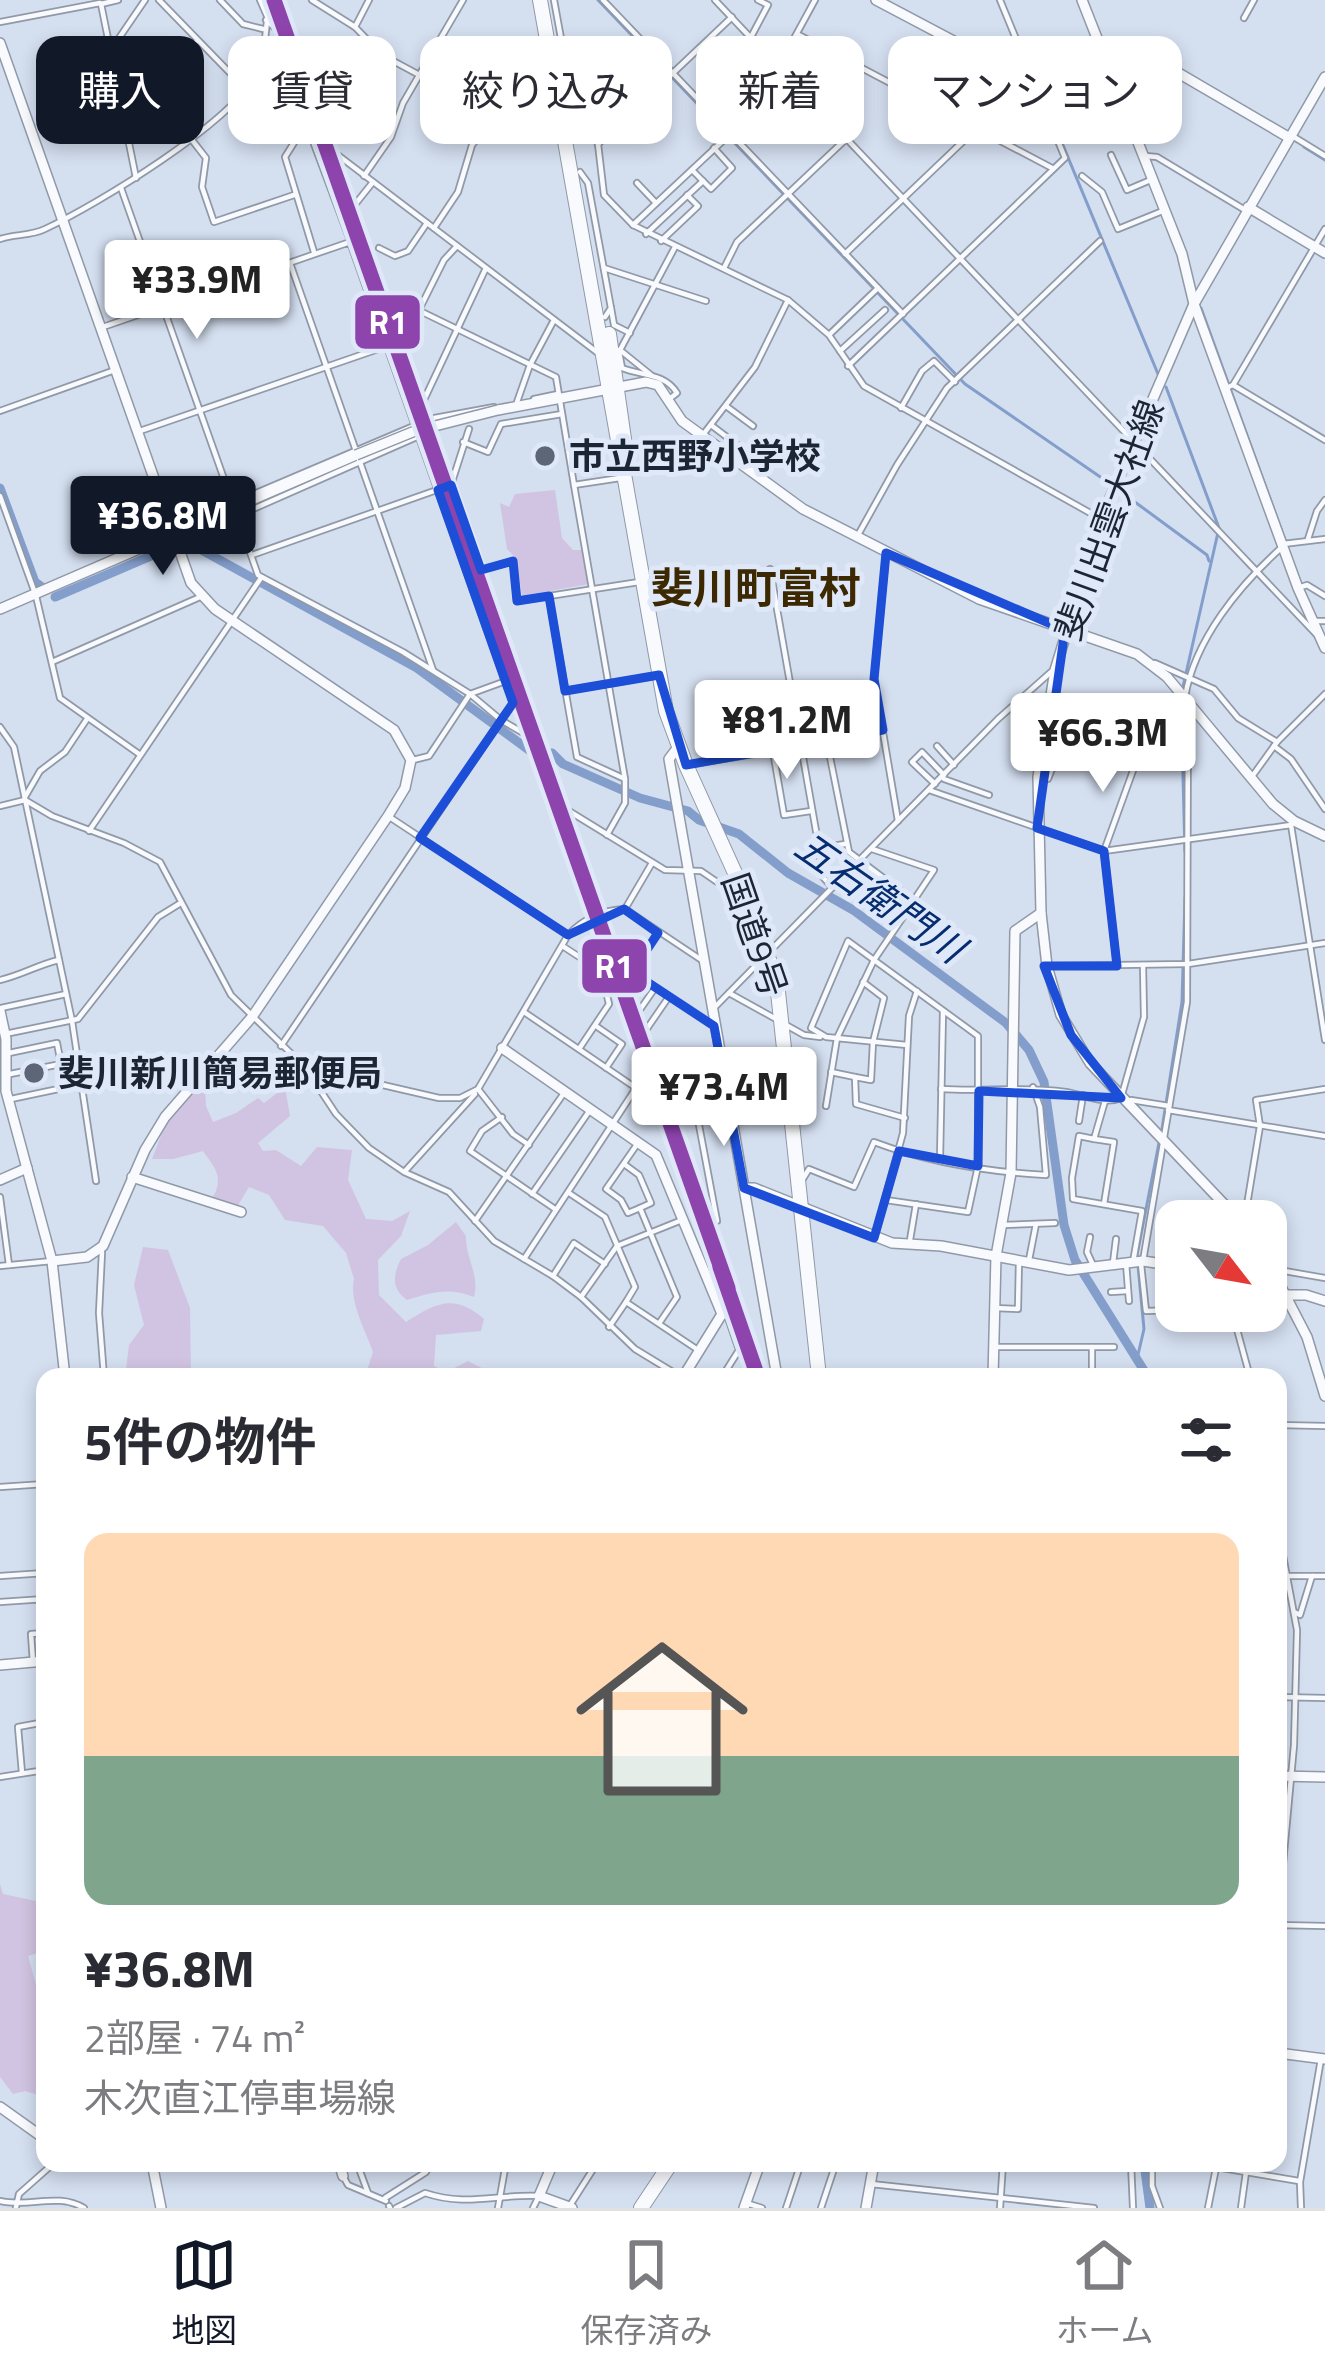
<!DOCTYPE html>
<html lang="ja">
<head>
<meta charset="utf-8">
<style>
  body { margin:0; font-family:"Titillium Web","Noto Sans JP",sans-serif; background:#f2f2f3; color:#2b2b33; height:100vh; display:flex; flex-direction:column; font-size:45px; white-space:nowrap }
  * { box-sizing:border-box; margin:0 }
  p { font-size:39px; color:#7c7c81 }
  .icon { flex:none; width:66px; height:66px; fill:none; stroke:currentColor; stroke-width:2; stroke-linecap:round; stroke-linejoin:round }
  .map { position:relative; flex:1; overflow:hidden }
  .side { position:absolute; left:36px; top:1368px; width:1251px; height:804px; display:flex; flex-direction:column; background:#fff; border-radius:24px; box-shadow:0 6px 18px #0003 }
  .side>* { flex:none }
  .guide { position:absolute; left:36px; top:36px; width:1254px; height:108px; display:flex; gap:24px }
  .needle { width:78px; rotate:121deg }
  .fabs { position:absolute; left:1155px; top:1200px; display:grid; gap:24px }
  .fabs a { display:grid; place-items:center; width:132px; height:132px; border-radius:24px; background:#fff; box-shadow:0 6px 18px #0003; font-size:60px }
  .price { position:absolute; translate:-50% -102px; padding:0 27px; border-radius:12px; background:#fff; color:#222; font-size:39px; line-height:78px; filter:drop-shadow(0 3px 6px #0008) }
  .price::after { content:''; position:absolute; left:50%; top:72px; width:36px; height:27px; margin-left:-18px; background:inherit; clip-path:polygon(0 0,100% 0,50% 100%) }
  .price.current { background:#111827; color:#fff }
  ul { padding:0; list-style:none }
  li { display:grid; align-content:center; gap:24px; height:636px; padding:0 48px }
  li span { display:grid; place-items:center; height:372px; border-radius:24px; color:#555 }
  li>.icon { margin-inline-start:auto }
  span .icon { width:216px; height:216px; fill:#fffc; stroke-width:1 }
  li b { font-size:51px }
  h2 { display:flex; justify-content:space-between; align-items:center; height:144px; padding:0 48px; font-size:51px }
  .pill { padding:0 42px; border-radius:24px; background:#fff; box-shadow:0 6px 18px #0003; font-size:42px; line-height:108px }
  .pill.current { background:#111827; color:#fff }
  .menu { display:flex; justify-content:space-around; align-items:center; height:168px; border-top:3px solid #e1e1e2; background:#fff; font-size:33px; color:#7c7c81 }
  .menu a { display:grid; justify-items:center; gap:6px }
  .menu .current { color:#111827 }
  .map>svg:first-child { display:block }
  .green { fill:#d1c4e2 }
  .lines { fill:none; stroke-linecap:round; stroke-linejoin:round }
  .stream { stroke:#849ecb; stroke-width:3 }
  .river { stroke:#849ecb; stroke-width:9 }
  .street-casing { stroke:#9099a7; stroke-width:8 }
  .secondary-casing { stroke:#9099a7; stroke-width:12 }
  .highway-casing { stroke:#9099a7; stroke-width:16 }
  .street { stroke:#f9fafd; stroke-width:4.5 }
  .secondary { stroke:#f9fafd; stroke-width:9 }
  .highway { stroke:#f9fafd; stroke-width:14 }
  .secondary-bridge-casing { stroke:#9099a7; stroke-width:12; stroke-linecap:butt }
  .secondary-bridge { stroke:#f9fafd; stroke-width:9 }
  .rail-1-casing { stroke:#dee8f9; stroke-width:24 }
  .rail-1 { stroke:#8e44ad; stroke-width:15 }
  .marked { fill:none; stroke:#1d4ed8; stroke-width:9; stroke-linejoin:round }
  .poi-dot { fill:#5c6676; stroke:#dee8f9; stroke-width:4.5 }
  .labels { text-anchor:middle; stroke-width:10; stroke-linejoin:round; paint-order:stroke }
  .poi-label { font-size:36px; font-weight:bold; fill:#1c2534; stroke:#dee8f9; text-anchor:start }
  .street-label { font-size:36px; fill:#1c2534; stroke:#dee8f9 }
  .water-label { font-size:39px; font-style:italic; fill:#052d70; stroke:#dee8f9 }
  .quarter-label { font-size:42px; font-weight:bold; fill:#3c2901; stroke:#dee8f9 }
  .line-badge { stroke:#dee8f9; stroke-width:4.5 }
  .badge-label { font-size:33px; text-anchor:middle; font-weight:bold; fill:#fff }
</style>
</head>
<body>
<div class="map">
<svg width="1325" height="2208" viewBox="0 0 1325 2208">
  <rect width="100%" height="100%" fill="#d4dff0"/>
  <g class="green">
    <polygon points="555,490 562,538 573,550 582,550 589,584 522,596 516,558 507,549 500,503 509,507 515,494"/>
    <path d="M198,1082L205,1088L206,1106L213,1122L236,1113L258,1098L264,1103L285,1087L290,1116L258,1143L263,1151L276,1150L301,1166L317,1147L352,1150L348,1180L366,1219L392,1221L410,1211L401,1236L378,1260L379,1295L406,1322C436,1303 454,1293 484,1319L481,1331L436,1335L434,1366L447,1372L468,1361L495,1375L513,1372L521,1377H365L373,1352C365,1329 349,1302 354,1279L346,1253L323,1226L285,1220L269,1195L249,1187L237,1207L213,1197C224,1177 215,1168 203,1151L173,1159H152L164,1128Z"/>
    <path d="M456,1222L466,1236C465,1258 480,1274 474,1297C449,1287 432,1292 407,1300C391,1289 393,1275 401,1259L428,1245Z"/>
    <polygon points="143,1247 168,1250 190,1308 191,1377 146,1377 126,1369 129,1345 144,1325 134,1285"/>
    <polygon points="0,1884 3,1894 36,1901 45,1926 45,1951 28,1956 41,2002 45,2005 45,2097 25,2091 13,2094 0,2077"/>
  </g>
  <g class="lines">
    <g class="stream">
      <polyline points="598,0 965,384 1112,485"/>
      <polyline points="1007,13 1037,81"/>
      <polyline points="1040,90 1158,374"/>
      <polyline points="1304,147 1325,160"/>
      <polyline points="1201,308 1286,543"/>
      <polyline points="1166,387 1219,528 1182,691"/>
      <polyline points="1120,491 1207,555 1209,561"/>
      <polyline points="1181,700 1185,852"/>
      <polyline points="1162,1129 1182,1002 1185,898"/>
      <polyline points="1137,1359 1144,1329 1137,1255 1159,1143"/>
    </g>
    <g class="river">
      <polyline points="0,488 35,582 42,587"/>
      <polyline points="187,542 417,668 533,753 552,753 563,764 640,798 688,811 699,820 739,834 788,873 853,910 1006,1023 1029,1050 1044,1082 1064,1225 1075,1260 1148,1377"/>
      <polyline points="55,597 167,549"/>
      <polyline points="1144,2163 1150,2208"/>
    </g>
    <g class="street-casing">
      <g id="street">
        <polyline points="118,0 101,4 136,178"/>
        <polyline points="159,0 230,73 598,353"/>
        <polyline points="220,0 243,24 263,29"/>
        <polyline points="260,0 267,16"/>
        <polyline points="312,0 355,27 382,55 524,131 582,124 590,128 598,144 604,195 633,225 788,300 829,335 864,386 1101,519"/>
        <polyline points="554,0 573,104"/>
        <polyline points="603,0 903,314"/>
        <polyline points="715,0 1316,634"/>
        <polyline points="1244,18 1254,0"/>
        <polyline points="266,20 276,29 310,134"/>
        <polyline points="0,22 100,3"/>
        <polyline points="355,27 369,0"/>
        <polyline points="797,34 1052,168"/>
        <polyline points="751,37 768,5 758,0"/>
        <polyline points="108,42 117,41 145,0"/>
        <polyline points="779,66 815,0"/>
        <polyline points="804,92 826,50"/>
        <polyline points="120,95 151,88 196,42"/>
        <polyline points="302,130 285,157 314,252"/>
        <polyline points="1294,137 1325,156"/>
        <polyline points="192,140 206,158 202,187 214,222 294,195"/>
        <polyline points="318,141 314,144 350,240"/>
        <polyline points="598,144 732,17"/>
        <polyline points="1111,155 1127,190 1153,179"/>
        <polyline points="1146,156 1157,157 1245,210"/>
        <polyline points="692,170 711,189 732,168 714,148"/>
        <polyline points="580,172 588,183 611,308 605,317"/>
        <polyline points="364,176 391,137 403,103 463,0"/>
        <polyline points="1082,176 1102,192 1118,229 1165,210"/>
        <polyline points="373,182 353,207 481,570 513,561 517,601 639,582"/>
        <polyline points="637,183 656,203"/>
        <polyline points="121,188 258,575 403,652 470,694 501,720 281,1046"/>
        <polyline points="633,225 790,78"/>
        <polyline points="434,228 458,192 472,145 495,116 534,41 541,39"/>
        <polyline points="646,234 703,181"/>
        <path d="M0,239C15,234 31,236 45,229C98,204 232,123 258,72C268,50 263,23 272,0"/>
        <polyline points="661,241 698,206 687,195"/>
        <polyline points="379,248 395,256 408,251 427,223"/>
        <polyline points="845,254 976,129 1007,71"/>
        <polyline points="290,263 433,670"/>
        <polyline points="604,268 706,301"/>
        <polyline points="724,268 737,242 846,139"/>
        <polyline points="383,293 556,377 574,485 620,478"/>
        <polyline points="420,308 444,260 457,246"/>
        <polyline points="611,308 614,325 630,333"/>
        <polyline points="100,328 350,242 504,678 503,682 470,694 429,756 413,760"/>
        <polyline points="830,334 878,288"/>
        <polyline points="620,350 651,375"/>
        <polyline points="840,351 885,310"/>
        <polyline points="848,366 1065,158 1000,0"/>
        <polyline points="1233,385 1325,440"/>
        <polyline points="1226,388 1233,385 1325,229"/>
        <polyline points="534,399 558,394"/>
        <path d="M668,400L677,393C665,373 642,376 622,368L619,352L675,247"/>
        <polyline points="423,402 486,268"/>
        <polyline points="517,402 530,365 554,320"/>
        <polyline points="726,406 753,426"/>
        <polyline points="901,408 922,371 934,361 955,382"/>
        <polyline points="0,411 115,370"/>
        <polyline points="429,419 494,407"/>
        <polyline points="711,425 740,447 735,454"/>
        <polyline points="137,432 387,346"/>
        <polyline points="702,436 755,367 788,300"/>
        <polyline points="463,442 488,452 501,424 562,414"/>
        <polyline points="451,485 469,429"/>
        <polyline points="574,485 625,779"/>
        <polyline points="0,496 36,596 60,698 139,754"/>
        <polyline points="233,497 242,499 416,425"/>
        <polyline points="240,519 244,513 419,436"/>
        <polyline points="858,535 897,465 947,388 1100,241"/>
        <polyline points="1308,539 1317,511 1325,500"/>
        <polyline points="1283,544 1325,539"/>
        <polyline points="886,554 874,679 898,821"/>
        <polyline points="252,555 451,485"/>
        <polyline points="770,569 819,848 845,844"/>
        <polyline points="1298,588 1307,585 1325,596"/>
        <polyline points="549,597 577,757 625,779 625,803 607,835"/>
        <polyline points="1313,621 1325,621"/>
        <polyline points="52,662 200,597"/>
        <polyline points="1155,663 1214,689 1238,718 1277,742"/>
        <polyline points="565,691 654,676"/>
        <path d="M1185,697C1195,639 1239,586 1281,548"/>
        <polyline points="501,720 525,734 504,678"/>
        <polyline points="0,727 14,747 72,1021 96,1181"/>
        <polyline points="937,746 954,765"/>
        <polyline points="1274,746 1291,759 1325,809"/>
        <polyline points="692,764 773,751"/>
        <polyline points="1041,778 1048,779 1068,728 1139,754 1188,749"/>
        <polyline points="1251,778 1277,742 1325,694"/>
        <polyline points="944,779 989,795"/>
        <polyline points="935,784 912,762 922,752 944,775"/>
        <polyline points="929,790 1104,851 1291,825 1293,821"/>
        <polyline points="25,797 40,771 65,752 87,719"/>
        <path d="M0,806L25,800L52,816L124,843L160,862L231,995L305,1067L439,1098H460L478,1089L568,935C583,919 603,910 625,909L703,961"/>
        <polyline points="564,808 665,870 701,871 742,899"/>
        <polyline points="811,811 784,815 773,751 883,730"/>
        <polyline points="388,816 568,935"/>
        <polyline points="1291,825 1325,1040"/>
        <polyline points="89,831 261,578"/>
        <polyline points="819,848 822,876 831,886"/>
        <polyline points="872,849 934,870 914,900"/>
        <polyline points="625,909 652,863"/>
        <polyline points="658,933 632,972 714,1026"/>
        <polyline points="564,947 601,971 609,1004 579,1049"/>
        <polyline points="1050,966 1188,964 1325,943"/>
        <polyline points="1117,966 1104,851 1139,754"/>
        <path d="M0,980C22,975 37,965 59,960"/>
        <polyline points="863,982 884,998 873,1042 871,1080 855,1077 856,1104 905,1118"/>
        <polyline points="729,993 776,1019"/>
        <polyline points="715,1007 998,719 1051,672"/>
        <polyline points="1,1008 66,994"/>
        <polyline points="639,1011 655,988"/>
        <polyline points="524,1012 636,1088 524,1259"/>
        <polyline points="786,1025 804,1035 820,1037"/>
        <polyline points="596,1026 622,1044 606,1068"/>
        <polyline points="646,1030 668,998"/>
        <polyline points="5,1034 78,1019 158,917 179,904"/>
        <polyline points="305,1067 336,1114 369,1148 404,1172 449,1192 494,1241 553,1276 581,1297 635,1349 681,1377"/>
        <polyline points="831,1072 855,1077"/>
        <polyline points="5,1075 61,1064 57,1043 9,1053"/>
        <polyline points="478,1089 513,1134 529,1145"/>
        <path d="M941,1089C984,1092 1023,1086 1066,1092C1084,1095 1105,1105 1121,1098L1144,1017L1143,965"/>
        <polyline points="11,1099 82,1084"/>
        <polyline points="1105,1101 1094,1139 1079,1136 1072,1178 1073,1199 1142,1211 1133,1262"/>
        <polyline points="1129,1103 1131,1100 1169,1106"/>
        <polyline points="826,1106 837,1038 874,960 914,901 849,852 827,742"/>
        <polyline points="1168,1110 1325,1136"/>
        <polyline points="502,1117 482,1131 470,1151 555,1209"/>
        <polyline points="1079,1121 1083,1095"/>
        <polyline points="1094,1139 1114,1142 1104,1204"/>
        <polyline points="638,1143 606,1189 621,1200 628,1213 640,1208"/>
        <polyline points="940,1159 943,1011"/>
        <polyline points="624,1164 639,1175 651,1203 640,1208"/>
        <polyline points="406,1170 475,1094"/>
        <path d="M801,1182L809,1169L854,1187L874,1142C927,1162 990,1172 1046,1175L1040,1107L1033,1087"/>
        <polyline points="569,1193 605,1217 635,1287 626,1302 698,1350"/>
        <polyline points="532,1194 590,1110"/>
        <polyline points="0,1197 9,1265"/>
        <polyline points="886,1200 968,1212 978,1166 978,1036 848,941 811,1028 826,1037 907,1045"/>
        <polyline points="640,1208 677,1297 660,1322"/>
        <polyline points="1238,1218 1246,1211 1260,1126 1256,1100 1325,1089"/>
        <polyline points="475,1221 564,1093"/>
        <polyline points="717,1221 699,1125 686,1090 724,1078"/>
        <polyline points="1002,1225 1055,1223"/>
        <polyline points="876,1232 903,1133 909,1016 917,991"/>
        <polyline points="1090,1237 1087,1252 1093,1265"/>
        <polyline points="910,1240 916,1204"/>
        <polyline points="102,1252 99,1313 104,1377"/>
        <polyline points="1029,1260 1036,1224"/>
        <polyline points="1143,1261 1187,1002 1188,706"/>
        <polyline points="1113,1263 1116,1239"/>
        <polyline points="1126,1263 1129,1301"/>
        <polyline points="1141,1264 1146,1311 1176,1310"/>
        <polyline points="0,1266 52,1261"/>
        <polyline points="1273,1269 1325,1278"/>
        <polyline points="553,1276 574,1243 605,1264"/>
        <polyline points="1111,1292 1128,1291"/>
        <polyline points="581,1297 617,1246 682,1220"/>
        <polyline points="994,1308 1018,1309 1019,1260"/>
        <polyline points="1232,1311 1250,1377"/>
        <polyline points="609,1327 626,1302"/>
        <polyline points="993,1347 1114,1347"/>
        <polyline points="1092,1347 1092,1377"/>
        <polyline points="722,1377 739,1350 728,1318 722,1314"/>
        <polyline points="1278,1425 1325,1426"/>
        <polyline points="0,1487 45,1484"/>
        <polyline points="1278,1529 1297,1630 1294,1745 1278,1918"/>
        <polyline points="0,1576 45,1573"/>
        <polyline points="1287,1576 1325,1576"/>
        <polyline points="0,1602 45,1599"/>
        <polyline points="1294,1612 1300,1615 1312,1576"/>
        <polyline points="33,1662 31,1634 45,1633"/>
        <polyline points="1278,1697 1325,1698"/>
        <polyline points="22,1773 18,1727 45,1722"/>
        <polyline points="0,1777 45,1770"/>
        <polyline points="43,1900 45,1900"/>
        <polyline points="1278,1925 1325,1926"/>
        <polyline points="357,2163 368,2193"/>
        <polyline points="1131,2163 1133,2208"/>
        <polyline points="1152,2163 1152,2186 1160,2208"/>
        <polyline points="1216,2167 1299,2181"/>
        <polyline points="343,2176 348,2185 386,2201"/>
        <polyline points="871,2184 1094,2208"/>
        <polyline points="385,2198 426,2172"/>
        <path d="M0,2201C30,2208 57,2192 84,2208"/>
        <polyline points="746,2203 762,2208"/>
        <polyline points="389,2206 390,2208"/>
        <polyline points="16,2207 19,2194 54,2163"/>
        <polyline points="569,2207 597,2163"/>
        <path d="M396,2208L425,2193C467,2207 496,2194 539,2196L533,2208"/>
        <polyline points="498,2208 506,2163"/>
        <polyline points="786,2208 801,2163"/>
        <polyline points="821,2208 836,2163"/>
        <polyline points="1000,2208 1003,2163"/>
        <polyline points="1208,2208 1217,2163"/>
        <polyline points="1241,2208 1246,2172"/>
        <polyline points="1301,2208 1300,2182 1321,2059"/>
      </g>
    </g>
    <g class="secondary-casing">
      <g id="secondary">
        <path d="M876,0L1035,84C1080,96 1118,52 1163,64L1288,137"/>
        <polyline points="1082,0 1182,254 1194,304 1298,588 1325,648"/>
        <polyline points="0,43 191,583 215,609 394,730 411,760 405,788 388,816 252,1017 165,1117 145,1150 103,1246 87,1257 52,1261"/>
        <polyline points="1248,207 1325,253"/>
        <polyline points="498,410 646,382 658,385 682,421 803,509 979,599 1137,654 1167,677 1273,804 1294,821 1325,836"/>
        <polyline points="0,609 356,455"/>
        <polyline points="678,747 669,759 777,1377"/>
        <polyline points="0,1011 6,1039 6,1091 52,1261 65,1377"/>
        <polyline points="502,1048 656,1155 722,1314 683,1377"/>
        <polyline points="132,1177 241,1212"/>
        <polyline points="0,1180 27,1168"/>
        <polyline points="744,1188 754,1188 892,1243 941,1246 1069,1270 1143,1261 1176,1266"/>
        <polyline points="1240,1221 1090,1063 1061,1015 1047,966 1041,913 1038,777 1055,670 1101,519 1194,304 1325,77"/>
        <polyline points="1266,1258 1307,1337 1325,1396"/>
        <polyline points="1266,1295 1306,1295 1325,1301"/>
        <polyline points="993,1377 996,1256 1011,1173 1015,931 1041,913"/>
        <polyline points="0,1665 45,1661"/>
        <polyline points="1278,1776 1325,1777"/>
        <polyline points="1278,2053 1325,2059"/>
        <polyline points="0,2107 45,2139"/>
        <polyline points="152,2163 161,2208"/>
        <polyline points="339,2163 343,2176"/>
        <polyline points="553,2163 539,2196 572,2208"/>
        <polyline points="744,2208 760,2163"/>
        <polyline points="866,2208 874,2163"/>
      </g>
    </g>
    <g class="highway-casing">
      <g id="highway">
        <polyline points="540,0 666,711 686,765 760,928 778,992 819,1377"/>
        <polyline points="609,334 628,467"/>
        <polyline points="641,2208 671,2163"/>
      </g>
    </g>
    <use href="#street" class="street"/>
    <use href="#secondary" class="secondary"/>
    <use href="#highway" class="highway"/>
    <g class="secondary-bridge-casing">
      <polyline id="secondary-bridge" points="356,455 415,431 498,410"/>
    </g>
    <use href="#secondary-bridge" class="secondary-bridge"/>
    <g class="rail-1-casing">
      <g id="rail-1">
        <polyline points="274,0 728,1288"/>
        <polyline points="720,1267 758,1377"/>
      </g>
    </g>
    <use href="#rail-1" class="rail-1"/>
  </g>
  <path class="marked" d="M451,485L481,570L513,561L517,601L549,596L565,691L659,675L686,765L883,730L874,679L886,553L1065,630L1037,828L1104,851L1117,966H1044L1071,1035L1121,1098L979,1091L978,1166L899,1151L874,1238L744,1188L714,1026L632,972L658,933L624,909L568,935L420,838L513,703L438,490Z"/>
  <g class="poi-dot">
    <circle cx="545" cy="456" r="12"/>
    <circle cx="34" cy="1073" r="12"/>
  </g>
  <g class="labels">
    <g class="poi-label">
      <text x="569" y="469">市立西野小学校</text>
      <text x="58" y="1086">斐川新川簡易郵便局</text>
    </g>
    <g class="street-label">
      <text transform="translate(1109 520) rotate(-70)" y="13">斐川出雲大社線</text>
      <text transform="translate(755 935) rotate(71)" y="13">国道9号</text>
    </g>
    <g class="water-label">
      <text transform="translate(880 897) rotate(35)" y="14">五右衛門川</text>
    </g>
    <g class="quarter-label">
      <text x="756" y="603">斐川町富村</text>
    </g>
  </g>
  <g class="line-badge">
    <rect x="353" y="293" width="69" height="58" rx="12" fill="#8e44ad"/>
    <rect x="580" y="937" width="69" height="58" rx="12" fill="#8e44ad"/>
  </g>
  <g class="badge-label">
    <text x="388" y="334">R1</text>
    <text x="614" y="978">R1</text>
  </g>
</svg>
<div class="fabs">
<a><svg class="needle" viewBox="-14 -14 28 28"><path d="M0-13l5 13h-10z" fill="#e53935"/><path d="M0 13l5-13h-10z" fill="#7c7c81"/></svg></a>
</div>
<b class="price" style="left:197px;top:342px">¥33.9M</b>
<b class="price current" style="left:163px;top:578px">¥36.8M</b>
<b class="price" style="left:787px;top:782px">¥81.2M</b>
<b class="price" style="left:1103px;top:795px">¥66.3M</b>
<b class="price" style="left:724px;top:1149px">¥73.4M</b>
<div class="guide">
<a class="pill current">購入</a>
<a class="pill">賃貸</a>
<a class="pill">絞り込み</a>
<a class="pill">新着</a>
<a class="pill">マンション</a>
</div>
<section class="side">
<h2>5件の物件<svg class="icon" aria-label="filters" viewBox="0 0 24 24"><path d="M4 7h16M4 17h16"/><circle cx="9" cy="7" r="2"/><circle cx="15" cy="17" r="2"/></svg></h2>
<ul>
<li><span style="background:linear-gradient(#ffd9b3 60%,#7fa58c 0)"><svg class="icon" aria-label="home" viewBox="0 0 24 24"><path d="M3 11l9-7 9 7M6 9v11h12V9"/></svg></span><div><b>¥36.8M</b><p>2部屋 · 74 m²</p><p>木次直江停車場線</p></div></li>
</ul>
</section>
</div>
<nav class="menu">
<a class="current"><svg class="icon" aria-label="map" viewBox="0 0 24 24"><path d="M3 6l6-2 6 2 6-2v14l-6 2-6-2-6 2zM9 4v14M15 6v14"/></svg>地図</a>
<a><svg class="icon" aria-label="saved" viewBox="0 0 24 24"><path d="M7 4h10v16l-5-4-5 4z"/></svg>保存済み</a>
<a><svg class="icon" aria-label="home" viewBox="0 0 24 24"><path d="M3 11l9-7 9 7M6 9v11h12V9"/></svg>ホーム</a>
</nav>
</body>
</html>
